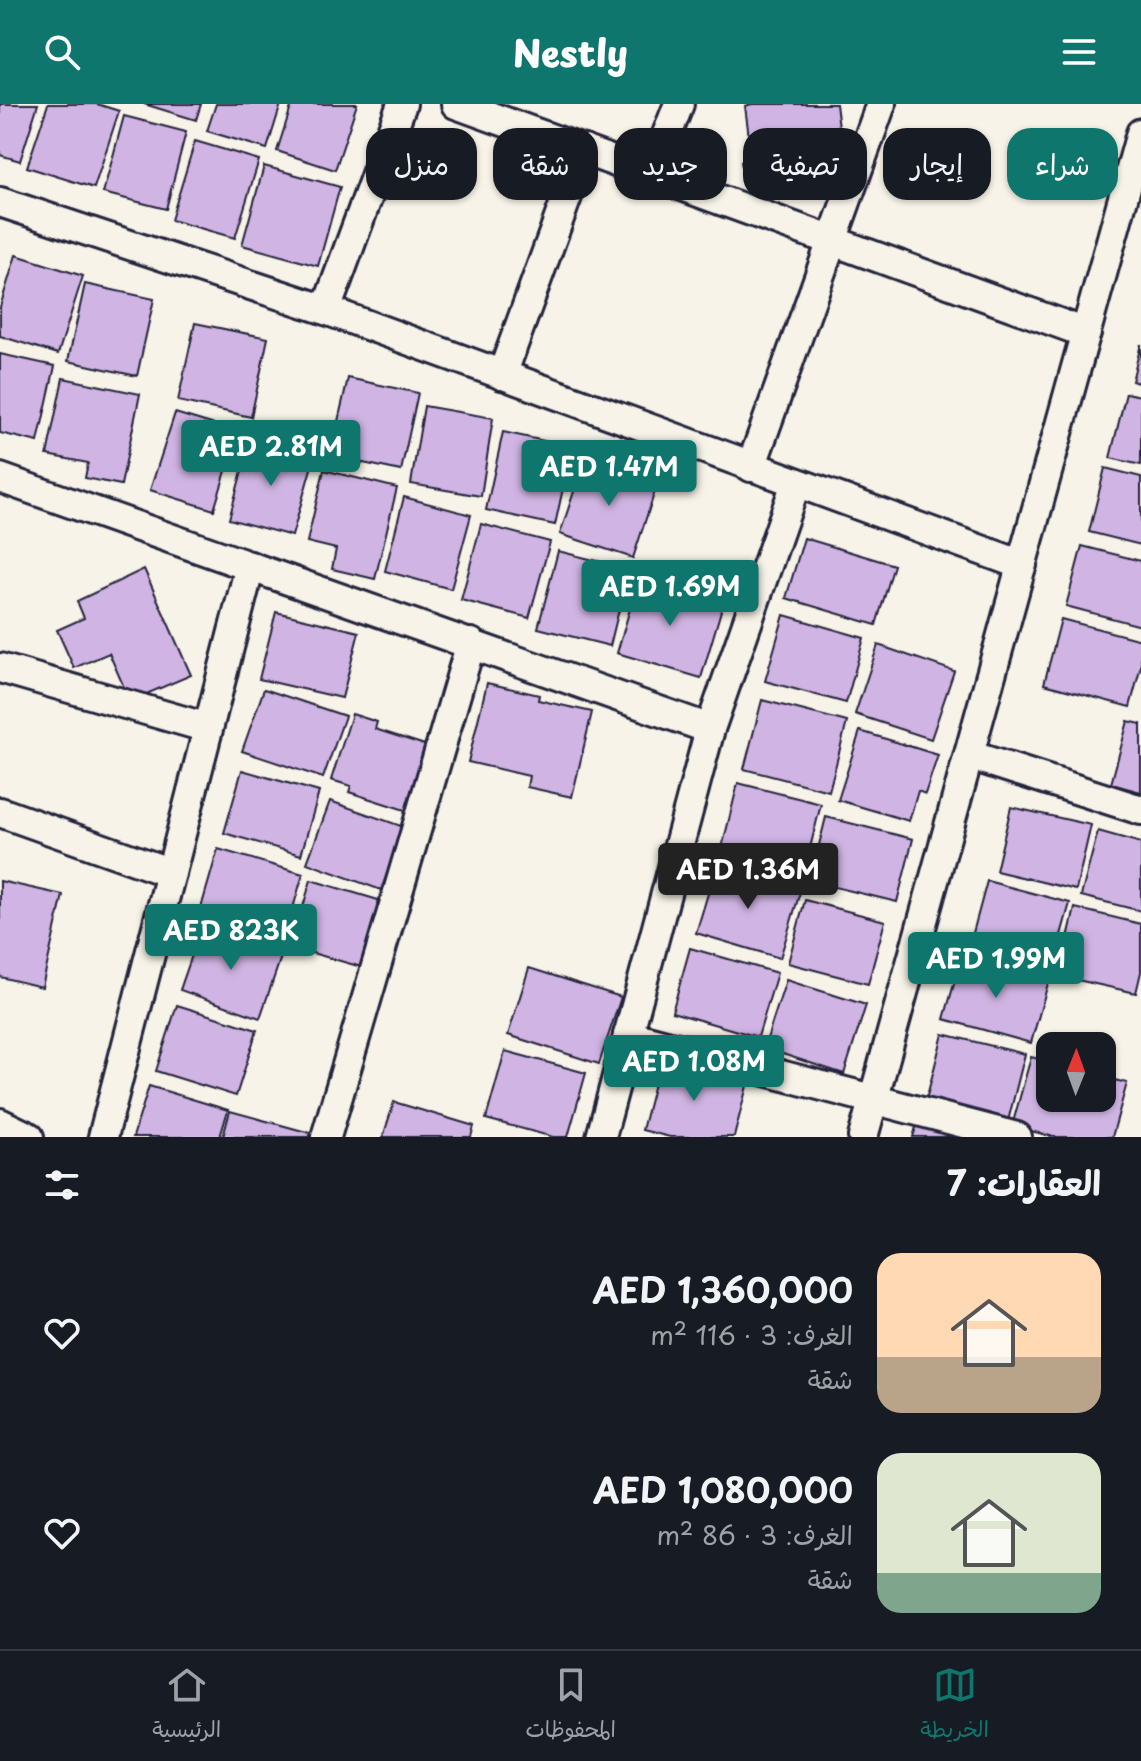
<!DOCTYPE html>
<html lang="ar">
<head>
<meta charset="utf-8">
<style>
  body { margin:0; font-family:"Playpen Sans","Playpen Sans Arabic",sans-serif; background:#242831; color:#f1f3f6; direction:rtl; height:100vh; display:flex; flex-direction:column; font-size:30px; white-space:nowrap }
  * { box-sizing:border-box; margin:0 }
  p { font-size:26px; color:#9ea1a6 }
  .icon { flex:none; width:44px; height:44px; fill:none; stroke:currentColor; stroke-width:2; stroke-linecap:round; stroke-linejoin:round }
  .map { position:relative; height:1033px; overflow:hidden; direction:ltr }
  .details { display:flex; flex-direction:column; background:#171b24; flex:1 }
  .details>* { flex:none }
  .guide { position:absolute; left:24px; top:24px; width:1094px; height:72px; direction:rtl; display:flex; gap:16px }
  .needle { width:52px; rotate:1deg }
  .controls { position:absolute; left:1036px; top:928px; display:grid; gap:16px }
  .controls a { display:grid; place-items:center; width:80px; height:80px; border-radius:16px; background:#171b24; box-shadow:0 2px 6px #0004; font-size:40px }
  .price { position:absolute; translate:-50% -68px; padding:0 18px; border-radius:8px; background:#0f766e; color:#fff; font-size:26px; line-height:52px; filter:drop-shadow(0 2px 4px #0008) }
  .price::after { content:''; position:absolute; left:50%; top:48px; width:24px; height:18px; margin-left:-12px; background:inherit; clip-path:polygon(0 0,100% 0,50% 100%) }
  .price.active { background:#222; color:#fff }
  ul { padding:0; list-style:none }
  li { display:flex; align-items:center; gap:24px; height:200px; padding:0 40px }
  li span { display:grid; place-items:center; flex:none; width:224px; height:160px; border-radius:24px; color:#555 }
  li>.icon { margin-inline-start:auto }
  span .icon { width:96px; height:96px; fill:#fffc; stroke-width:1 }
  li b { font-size:34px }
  h2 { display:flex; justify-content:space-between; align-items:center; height:96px; padding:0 40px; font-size:34px }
  .chip { padding:0 28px; border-radius:24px; background:#171b24; box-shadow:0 2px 6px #0004; font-size:28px; line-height:72px }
  .chip.active { background:#0f766e; color:#fff }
  header { display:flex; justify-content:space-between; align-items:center; height:104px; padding:0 40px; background:#0f766e; color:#fff; font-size:36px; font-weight:800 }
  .tab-bar { display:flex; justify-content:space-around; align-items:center; height:112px; border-top:2px solid #363941; background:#171b24; font-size:22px; color:#9ea1a6 }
  .tab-bar a { display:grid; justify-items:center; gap:4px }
  .tab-bar .active { color:#0f766e }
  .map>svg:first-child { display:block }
  .building { fill:#d0b5e4; stroke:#22223b; stroke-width:2 }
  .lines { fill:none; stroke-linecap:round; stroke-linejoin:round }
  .minor-casing { stroke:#22223b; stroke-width:34 }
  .minor { stroke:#f7f3e8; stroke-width:28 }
</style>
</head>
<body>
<header><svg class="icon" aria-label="menu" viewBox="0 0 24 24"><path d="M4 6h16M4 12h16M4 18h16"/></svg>Nestly<svg class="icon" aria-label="search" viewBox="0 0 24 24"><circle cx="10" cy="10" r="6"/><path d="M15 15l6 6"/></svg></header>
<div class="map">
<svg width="1141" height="1033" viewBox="0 0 1141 1033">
  <rect width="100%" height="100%" fill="#f7f3e8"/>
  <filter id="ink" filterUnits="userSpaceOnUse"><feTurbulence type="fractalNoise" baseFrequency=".0125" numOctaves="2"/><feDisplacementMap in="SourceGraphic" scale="16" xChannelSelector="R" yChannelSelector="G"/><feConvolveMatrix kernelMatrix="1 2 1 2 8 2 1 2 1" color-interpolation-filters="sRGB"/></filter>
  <g filter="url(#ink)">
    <g class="building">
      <polygon points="0,0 38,0 20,57 0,51"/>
      <polygon points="48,0 97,0 119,7 94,84 27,63"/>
      <polygon points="144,0 201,0 196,16"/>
      <polygon points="216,0 281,0 267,45 207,27"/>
      <polygon points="292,0 357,0 335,66 277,47"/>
      <polygon points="752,0 836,0 843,54 743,68 741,58 752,57 745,2"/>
      <polygon points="124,12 186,28 166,105 103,89"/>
      <polygon points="195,37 259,56 235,134 171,116"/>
      <polygon points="264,62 340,83 318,162 242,141"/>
      <polygon points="16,151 83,172 58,250 0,232 0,203"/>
      <polygon points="85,180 154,195 137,272 68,257"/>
      <polygon points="195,219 268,234 251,313 178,297"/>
      <polygon points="1141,240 1141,280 1132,277"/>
      <polygon points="0,250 55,262 38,338 0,329"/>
      <polygon points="63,274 140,290 121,381 85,374 88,359 47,351"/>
      <polygon points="348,274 418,289 401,367 330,352"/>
      <polygon points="1126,289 1141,292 1141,361 1110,354"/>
      <polygon points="424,302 493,314 481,392 411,380"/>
      <polygon points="175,309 238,328 214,406 150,386"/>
      <polygon points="503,328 572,343 555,421 486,406"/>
      <polygon points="250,337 314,354 292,432 229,415"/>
      <polygon points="585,354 658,378 633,454 560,430"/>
      <polygon points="1105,364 1141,373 1141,441 1089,428"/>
      <polygon points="324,366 397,384 375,475 332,465 336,445 307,438"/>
      <polygon points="404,393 471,411 451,485 385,467"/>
      <polygon points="481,420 550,438 529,514 461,496"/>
      <polygon points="804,434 894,461 876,521 786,494"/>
      <polygon points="1082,442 1141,457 1141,522 1066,502"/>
      <polygon points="558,447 629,465 610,542 538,524"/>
      <polygon points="144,465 191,571 130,597 109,549 74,564 57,526 84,514 77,497"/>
      <polygon points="639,474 723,500 701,574 617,549"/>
      <polygon points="276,508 359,528 342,594 259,575"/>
      <polygon points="784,511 864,534 846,599 765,577"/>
      <polygon points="1061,515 1141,536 1141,562 1130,603 1044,580"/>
      <polygon points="878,541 954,567 931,635 855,610"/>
      <polygon points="487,579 539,591 538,596 592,608 572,693 527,683 529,672 468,658"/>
      <polygon points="264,585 345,612 323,674 242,647"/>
      <polygon points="762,596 847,618 829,687 744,665"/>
      <polygon points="352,610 377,618 375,625 431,643 411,708 349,688 351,682 331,676"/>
      <polygon points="1128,617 1141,620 1141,688 1111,680"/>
      <polygon points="860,627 938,651 925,690 918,687 909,717 838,696"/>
      <polygon points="242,666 319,688 301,751 224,729"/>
      <polygon points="738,679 821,700 804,768 721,748"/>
      <polygon points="330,697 404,723 381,786 307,759"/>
      <polygon points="1011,703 1091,721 1076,786 996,767"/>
      <polygon points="826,713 913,735 897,798 810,777"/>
      <polygon points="1098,727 1141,739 1141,807 1081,792"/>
      <polygon points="218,745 303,770 284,835 199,811"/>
      <polygon points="717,760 801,785 780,854 696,829"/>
      <polygon points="311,776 385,798 365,864 291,843"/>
      <polygon points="0,777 63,791 42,883 0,873"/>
      <polygon points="987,777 1070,799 1052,863 970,840"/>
      <polygon points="805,796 885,817 868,880 788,859"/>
      <polygon points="1075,804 1141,820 1141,868 1136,889 1059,872"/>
      <polygon points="202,822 282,850 260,914 180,886"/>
      <polygon points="690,844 777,869 758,933 672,908"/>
      <polygon points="962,852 1049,876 1031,939 944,915"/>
      <polygon points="529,864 621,893 599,960 508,931"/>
      <polygon points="786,876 866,901 844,970 764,944"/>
      <polygon points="177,901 257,926 236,992 156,967"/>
      <polygon points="943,930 1025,950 1008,1017 926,996"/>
      <polygon points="505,947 586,969 568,1033 553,1033 486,1015"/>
      <polygon points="1031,953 1050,958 1050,994 1102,994 1102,973 1127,979 1112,1033 1054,1033 1012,1022"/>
      <polygon points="660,956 748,978 734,1033 670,1033 642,1026"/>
      <polygon points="149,982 228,1006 220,1033 133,1033"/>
      <polygon points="394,998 474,1022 471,1033 383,1033"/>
      <polygon points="230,1007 325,1033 223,1033"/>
      <polygon points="920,1010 1004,1033 913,1033"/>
    </g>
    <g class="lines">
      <g class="minor-casing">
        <g id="minor">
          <polyline points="456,0 1086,229"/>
          <polyline points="651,71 679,0"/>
          <polyline points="0,98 326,206 1022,461"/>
          <polyline points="326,206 402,0"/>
          <polyline points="502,271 584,46"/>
          <polyline points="751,363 881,0"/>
          <polyline points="0,374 710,625"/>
          <polyline points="0,564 208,624"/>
          <polyline points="969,651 1141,706"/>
          <polyline points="0,708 171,769"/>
          <polyline points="628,931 1017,1033"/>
          <polyline points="0,1019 29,1033"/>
          <polyline points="103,1033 250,462"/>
          <polyline points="326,1033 471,539"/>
          <polyline points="601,1033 710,625 796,379"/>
          <polyline points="863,1033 1141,29"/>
        </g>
      </g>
      <use href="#minor" class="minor"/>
    </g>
  </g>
</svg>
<div class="controls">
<a><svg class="needle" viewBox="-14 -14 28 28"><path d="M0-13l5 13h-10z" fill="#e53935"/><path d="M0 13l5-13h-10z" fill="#9ea1a6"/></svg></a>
</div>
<b class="price" style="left:271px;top:384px">AED 2.81M</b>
<b class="price" style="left:609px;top:404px">AED 1.47M</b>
<b class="price" style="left:670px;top:524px">AED 1.69M</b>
<b class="price active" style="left:748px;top:807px">AED 1.36M</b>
<b class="price" style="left:231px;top:868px">AED 823K</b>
<b class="price" style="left:996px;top:896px">AED 1.99M</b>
<b class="price" style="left:694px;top:999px">AED 1.08M</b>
<div class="guide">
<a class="chip active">شراء</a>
<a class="chip">إيجار</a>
<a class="chip">تصفية</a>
<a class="chip">جديد</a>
<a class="chip">شقة</a>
<a class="chip">منزل</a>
</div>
</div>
<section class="details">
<h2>العقارات: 7<svg class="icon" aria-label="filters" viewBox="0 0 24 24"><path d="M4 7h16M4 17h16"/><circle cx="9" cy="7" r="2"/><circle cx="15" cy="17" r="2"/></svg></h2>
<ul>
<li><span style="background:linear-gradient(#ffd9b3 65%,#b9a48a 0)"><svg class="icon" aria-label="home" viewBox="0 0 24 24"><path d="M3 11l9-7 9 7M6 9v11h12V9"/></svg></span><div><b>AED 1,360,000</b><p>الغرف: 3 · 116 m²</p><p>شقة</p></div><svg class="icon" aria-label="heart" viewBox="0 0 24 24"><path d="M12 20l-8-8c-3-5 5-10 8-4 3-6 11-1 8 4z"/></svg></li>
<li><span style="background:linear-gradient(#dfe7d0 75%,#7fa58c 0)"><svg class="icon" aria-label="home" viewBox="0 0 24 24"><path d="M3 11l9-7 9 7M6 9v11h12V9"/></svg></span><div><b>AED 1,080,000</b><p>الغرف: 3 · 86 m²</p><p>شقة</p></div><svg class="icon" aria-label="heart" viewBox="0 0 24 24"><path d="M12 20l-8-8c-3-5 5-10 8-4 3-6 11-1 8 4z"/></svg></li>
</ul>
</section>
<nav class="tab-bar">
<a class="active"><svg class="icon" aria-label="map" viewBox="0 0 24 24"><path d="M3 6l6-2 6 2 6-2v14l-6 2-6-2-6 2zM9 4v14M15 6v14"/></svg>الخريطة</a>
<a><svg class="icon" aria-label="saved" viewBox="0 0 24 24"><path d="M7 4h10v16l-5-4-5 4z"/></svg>المحفوظات</a>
<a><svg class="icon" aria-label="home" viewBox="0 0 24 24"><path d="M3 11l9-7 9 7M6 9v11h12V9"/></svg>الرئيسية</a>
</nav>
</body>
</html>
